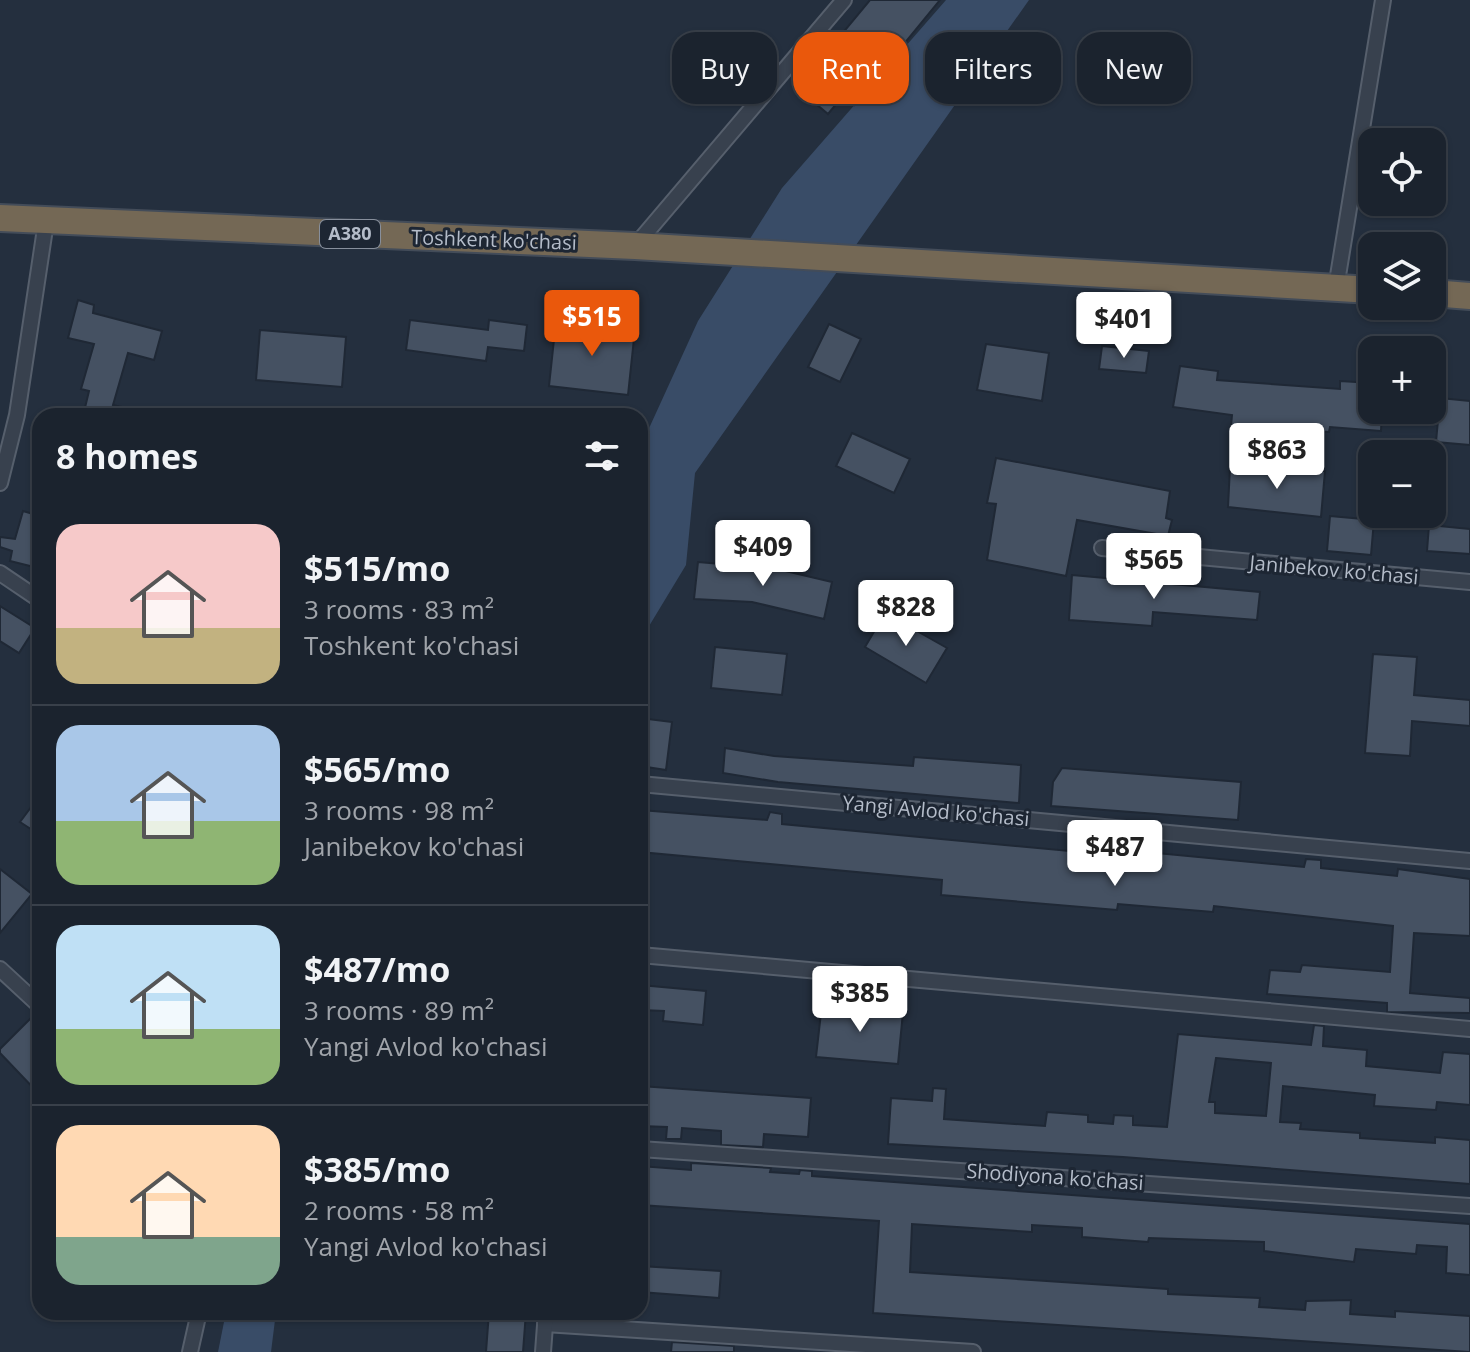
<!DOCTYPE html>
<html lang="en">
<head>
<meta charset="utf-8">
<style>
  body { margin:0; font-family:"Open Sans",sans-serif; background:#242b36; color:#f1f3f6; height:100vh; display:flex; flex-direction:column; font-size:30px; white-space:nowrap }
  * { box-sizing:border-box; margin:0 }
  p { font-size:26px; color:#a0a4aa }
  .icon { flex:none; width:44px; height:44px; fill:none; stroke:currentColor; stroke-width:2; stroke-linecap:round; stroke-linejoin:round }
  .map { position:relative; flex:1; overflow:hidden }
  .drawer { position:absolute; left:32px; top:408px; width:616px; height:912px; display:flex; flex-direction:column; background:#1b232e; border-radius:24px; box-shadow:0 2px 6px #0004,0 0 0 2px #39404a }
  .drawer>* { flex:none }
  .banner { position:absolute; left:672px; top:32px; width:678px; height:72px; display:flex; gap:16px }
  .tools { position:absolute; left:1358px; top:128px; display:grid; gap:16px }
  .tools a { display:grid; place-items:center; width:88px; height:88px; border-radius:16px; background:#1b232e; box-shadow:0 2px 6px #0004,0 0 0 2px #39404a; font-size:40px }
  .price { position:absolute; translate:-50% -68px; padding:0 18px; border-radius:8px; background:#fff; color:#222; font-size:26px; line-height:52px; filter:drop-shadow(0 2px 4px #0008) }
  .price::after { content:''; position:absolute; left:50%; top:48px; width:24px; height:18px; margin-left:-12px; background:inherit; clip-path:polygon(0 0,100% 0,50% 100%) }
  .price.selected { background:#ea580c; color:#fff }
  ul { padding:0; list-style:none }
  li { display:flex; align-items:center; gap:24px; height:200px; padding:0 24px }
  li+li { border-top:2px solid #39404a }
  li span { display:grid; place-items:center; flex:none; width:224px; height:160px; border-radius:24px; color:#555 }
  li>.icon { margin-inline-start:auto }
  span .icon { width:96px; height:96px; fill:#fffc; stroke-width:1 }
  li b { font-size:34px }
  h2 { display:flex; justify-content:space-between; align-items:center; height:96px; padding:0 24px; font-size:34px }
  .chip { padding:0 28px; border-radius:24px; background:#1b232e; box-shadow:0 2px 6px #0004,0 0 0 2px #39404a; font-size:28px; line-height:72px }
  .chip.selected { background:#ea580c; color:#fff }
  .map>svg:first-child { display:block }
  .water { fill:#394c67 }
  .building { fill:#455162; stroke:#1f2835; stroke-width:2; fill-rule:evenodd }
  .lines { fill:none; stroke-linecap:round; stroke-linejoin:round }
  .street-casing { stroke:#565f6c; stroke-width:18 }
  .highway-casing { stroke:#434c59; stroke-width:30 }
  .street { stroke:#38414e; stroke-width:14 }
  .highway { stroke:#746855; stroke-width:26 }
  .labels { text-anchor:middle; stroke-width:6; stroke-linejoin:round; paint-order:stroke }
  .shield { fill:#1d2633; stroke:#878f9c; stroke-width:2 }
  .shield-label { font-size:18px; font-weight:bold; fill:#b4bcc9 }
  .street-label { font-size:20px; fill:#b4bcc9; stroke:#1d2633 }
</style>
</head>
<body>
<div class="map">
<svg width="1470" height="1352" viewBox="0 0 1470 1352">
  <rect width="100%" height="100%" fill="#242f3e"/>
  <g class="water">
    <polygon points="946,0 1029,0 695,473 686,565 640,641 640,448 698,321 782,188"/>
    <polygon points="226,1312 276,1312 271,1352 218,1352"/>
  </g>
  <g class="building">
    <polygon points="870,0 940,0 854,105 843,96 828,114 797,88"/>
    <polygon points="78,300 94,305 93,313 162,331 154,360 128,353 113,405 139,411 138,416 83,416 89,391 81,389 94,344 68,338"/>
    <polygon points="410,320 488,330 489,320 527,325 524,351 488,347 486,361 406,350"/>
    <polygon points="556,321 635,329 628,395 549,386"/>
    <polygon points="829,324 861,339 840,382 808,367"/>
    <polygon points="260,330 346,337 342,387 256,380"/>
    <polygon points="986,344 1049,353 1042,401 977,390"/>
    <polygon points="1102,346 1149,351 1146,373 1099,369"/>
    <polygon points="1180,366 1218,371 1217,380 1340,389 1340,381 1372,383 1372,410 1382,410 1381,431 1330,427 1329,432 1231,426 1232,415 1173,407"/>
    <polygon points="1440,398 1470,401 1470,445 1436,442"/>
    <polygon points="852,433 910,459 894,493 836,466"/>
    <polygon points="996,458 1170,491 1166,518 1172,520 1168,536 1077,520 1066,576 987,560 996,504 987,503"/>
    <polygon points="1230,467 1325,471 1321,517 1228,507"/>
    <polygon points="23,511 40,516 38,568 10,561 12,551 0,547 0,537 15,539"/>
    <polygon points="1330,516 1374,520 1371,555 1327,551"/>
    <polygon points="1429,525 1470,529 1470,554 1427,551"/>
    <polygon points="698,562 777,569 832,582 824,619 752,602 694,599"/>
    <polygon points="1072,575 1260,592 1257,620 1153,612 1152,626 1069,620"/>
    <polygon points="0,606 35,628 19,653 0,641"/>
    <polygon points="885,613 947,648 926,683 865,647"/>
    <polygon points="715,647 787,654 782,695 711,688"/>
    <polygon points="1373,654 1417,657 1414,695 1470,700 1470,726 1412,721 1410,756 1365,753"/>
    <polygon points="640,718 672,722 666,770 640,766"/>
    <polygon points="725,748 774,756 913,766 914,757 1021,765 1019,803 778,782 723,773"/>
    <polygon points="1062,768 1241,782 1238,820 1051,806 1053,782"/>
    <polygon points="40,795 40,835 20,822"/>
    <polygon points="640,810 767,820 770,812 782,814 782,824 1080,852 1086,835 1093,836 1093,852 1145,858 1146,852 1304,867 1306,859 1321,860 1321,868 1397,876 1398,869 1470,879 1470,936 1414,933 1410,993 1470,998 1470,1013 1387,1012 1387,1003 1267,994 1270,970 1300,972 1302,965 1390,972 1393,926 1214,906 1213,912 1118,904 1117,910 941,895 942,880 640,852"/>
    <polygon points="0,869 32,894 0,933"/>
    <polygon points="640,985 706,991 703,1025 663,1021 664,1011 640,1010"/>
    <polygon points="822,1004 903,1012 898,1064 816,1057"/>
    <polygon points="35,1014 40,1016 40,1095 0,1053 0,1049"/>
    <path d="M1314,1025L1324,1026L1323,1046L1367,1050L1366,1066L1440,1073L1443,1052L1470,1054V1105L1437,1102L1436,1110L1374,1106L1375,1095L1283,1086L1280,1122L1301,1123L1300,1129L1360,1133V1138L1435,1143V1137L1470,1140V1184L1123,1157L888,1144L891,1098L932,1101L933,1088L946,1089L944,1119L1045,1126L1047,1112L1088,1115V1122L1113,1124L1114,1115L1133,1116V1125L1167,1127L1178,1034L1311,1045ZM1216,1058L1271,1063L1266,1116L1215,1113V1102H1209Z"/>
    <polygon points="640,1086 811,1098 808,1137 764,1134 763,1147 721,1145 721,1131 682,1128 681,1139 666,1139 667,1127 640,1126"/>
    <polygon points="691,1163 771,1168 770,1172 799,1174 800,1170 812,1171 812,1176 1470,1224 1470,1275 1446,1273 1447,1247 1417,1245 1416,1254 1356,1249 1354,1262 1264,1251 1264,1242 1149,1238 1148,1242 1082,1237 1082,1228 1032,1225 1032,1232 912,1224 910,1272 1168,1289 1168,1294 1260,1298 1259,1307 1305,1310 1306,1301 1351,1300 1350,1314 1395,1317 1395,1311 1470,1316 1470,1352 873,1313 879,1221 640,1205 640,1166 691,1170"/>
    <polygon points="640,1266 721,1271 719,1298 640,1292"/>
    <polygon points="489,1312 526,1312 523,1352 486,1352"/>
    <polygon points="672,1342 734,1346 734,1352 671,1352"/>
  </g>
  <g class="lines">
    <g class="street-casing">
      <g id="street">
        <polyline points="635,246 844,0"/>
        <polyline points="1336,288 1383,0"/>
        <polyline points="0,483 17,415 46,222"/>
        <polyline points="1102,548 1470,582"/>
        <polyline points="0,573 40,600"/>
        <polyline points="640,784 1470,861"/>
        <polyline points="640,955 1470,1029"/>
        <polyline points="0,969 40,1006"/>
        <polyline points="640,1149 1470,1206"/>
        <polyline points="545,1324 973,1352"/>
        <polyline points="190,1352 199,1312"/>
        <polyline points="543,1352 546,1312"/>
      </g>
    </g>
    <g class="highway-casing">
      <g id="highway">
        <polyline points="0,218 635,246 1372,290"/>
        <polyline points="1432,293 1470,296"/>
      </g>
    </g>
    <use href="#street" class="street"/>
    <use href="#highway" class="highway"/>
  </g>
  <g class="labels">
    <rect class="shield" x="320" y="220" width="60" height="28" rx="6"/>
    <g class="shield-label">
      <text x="350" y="240">A380</text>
    </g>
    <g class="street-label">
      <text transform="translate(494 240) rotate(2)" y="7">Toshkent ko'chasi</text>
      <text transform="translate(1334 570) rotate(5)" y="7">Janibekov ko'chasi</text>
      <text transform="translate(936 811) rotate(5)" y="7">Yangi Avlod ko'chasi</text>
      <text transform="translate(1055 1177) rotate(4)" y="7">Shodiyona ko'chasi</text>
    </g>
  </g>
</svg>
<div class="tools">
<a><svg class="icon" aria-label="locate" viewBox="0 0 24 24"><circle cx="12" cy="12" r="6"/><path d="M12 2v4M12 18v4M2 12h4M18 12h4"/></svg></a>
<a><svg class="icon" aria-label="layers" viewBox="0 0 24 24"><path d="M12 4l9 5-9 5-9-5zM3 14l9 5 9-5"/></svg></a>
<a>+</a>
<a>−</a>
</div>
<b class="price selected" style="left:592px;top:358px">$515</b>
<b class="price" style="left:1124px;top:360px">$401</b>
<b class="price" style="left:1277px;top:491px">$863</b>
<b class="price" style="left:763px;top:588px">$409</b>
<b class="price" style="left:1154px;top:601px">$565</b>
<b class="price" style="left:906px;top:648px">$828</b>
<b class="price" style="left:1115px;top:888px">$487</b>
<b class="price" style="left:860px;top:1034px">$385</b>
<div class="banner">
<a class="chip">Buy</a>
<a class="chip selected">Rent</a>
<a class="chip">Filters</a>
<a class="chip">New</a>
</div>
<section class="drawer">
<h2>8 homes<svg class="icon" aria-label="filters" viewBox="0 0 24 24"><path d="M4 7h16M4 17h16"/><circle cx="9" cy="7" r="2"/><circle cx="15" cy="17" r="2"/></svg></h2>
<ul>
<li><span style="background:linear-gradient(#f6c9c9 65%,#c2b280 0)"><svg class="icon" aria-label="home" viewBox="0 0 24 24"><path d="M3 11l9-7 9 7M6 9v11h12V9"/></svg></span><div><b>$515/mo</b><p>3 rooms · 83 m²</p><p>Toshkent ko'chasi</p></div></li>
<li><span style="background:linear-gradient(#a9c7e8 60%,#8fb573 0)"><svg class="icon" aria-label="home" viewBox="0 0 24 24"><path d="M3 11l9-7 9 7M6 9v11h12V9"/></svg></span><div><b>$565/mo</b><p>3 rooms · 98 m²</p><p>Janibekov ko'chasi</p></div></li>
<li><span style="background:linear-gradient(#bfe0f5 65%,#8fb573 0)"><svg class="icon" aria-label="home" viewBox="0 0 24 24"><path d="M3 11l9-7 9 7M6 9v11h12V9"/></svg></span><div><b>$487/mo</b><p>3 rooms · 89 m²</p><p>Yangi Avlod ko'chasi</p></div></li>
<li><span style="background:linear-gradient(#ffd9b3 70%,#7fa58c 0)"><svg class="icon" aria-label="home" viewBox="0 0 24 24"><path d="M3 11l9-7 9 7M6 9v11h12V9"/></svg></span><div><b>$385/mo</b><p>2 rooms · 58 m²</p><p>Yangi Avlod ko'chasi</p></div></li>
</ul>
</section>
</div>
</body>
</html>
